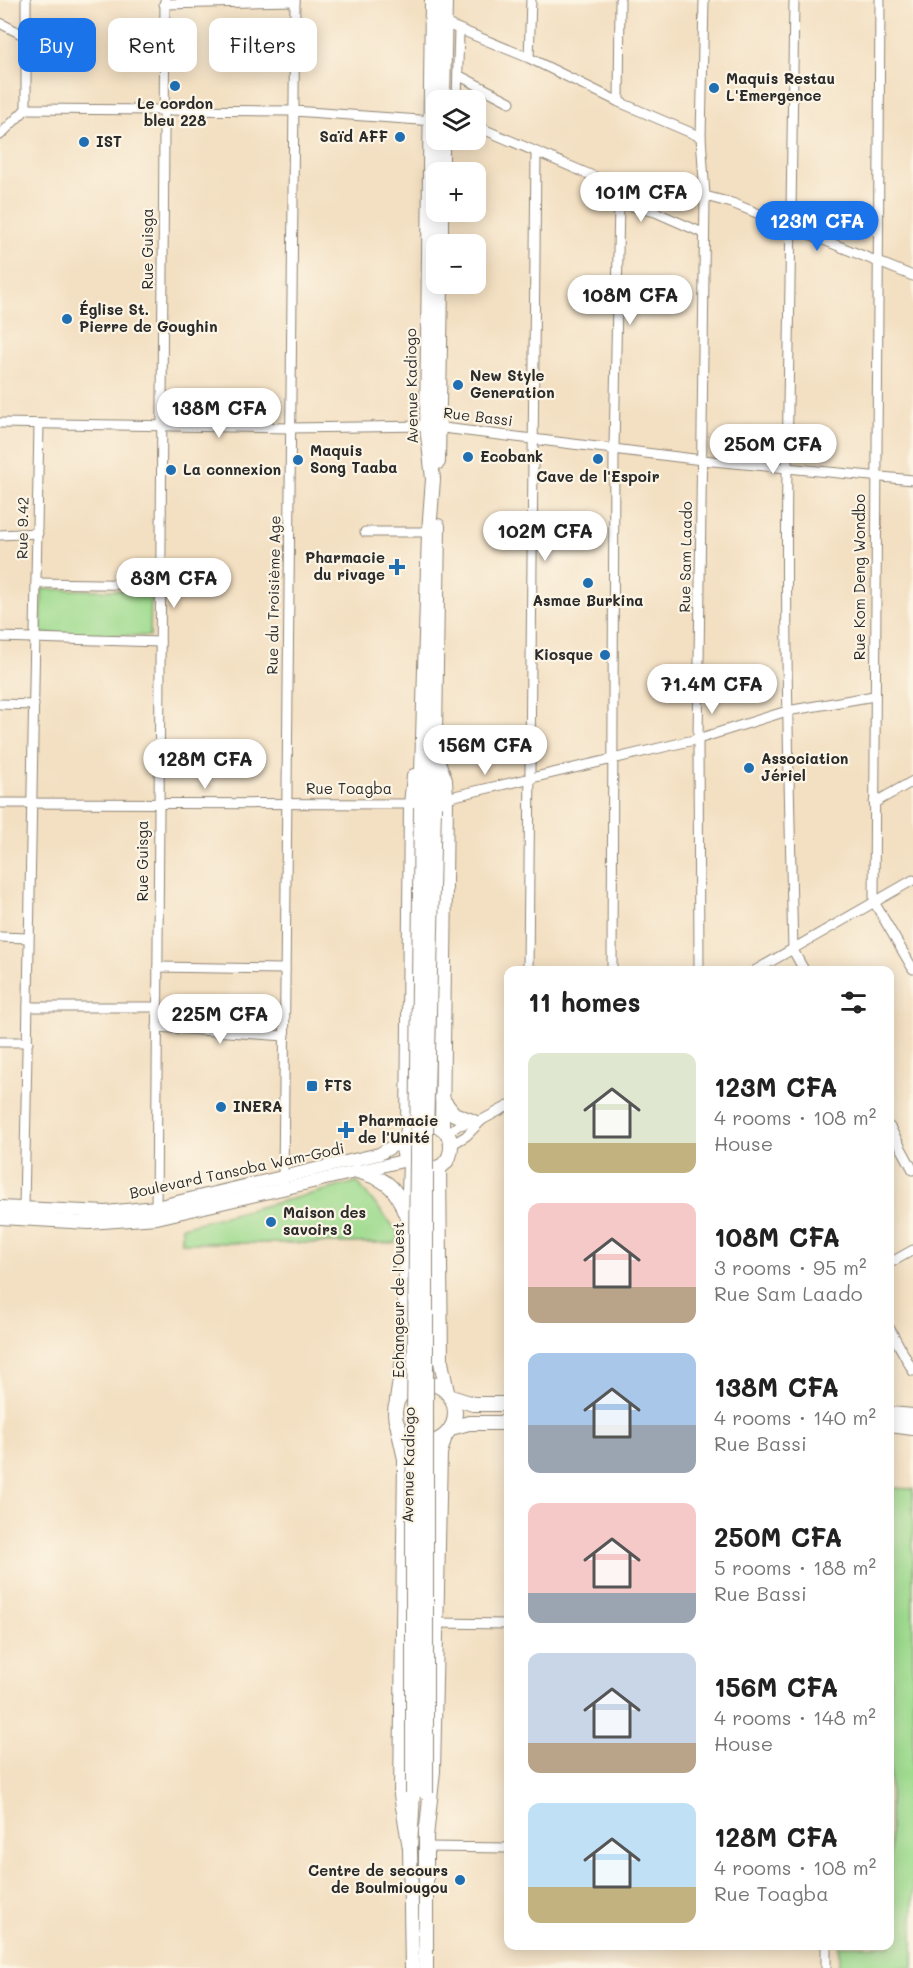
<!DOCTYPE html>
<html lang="en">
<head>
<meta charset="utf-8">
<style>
  body { margin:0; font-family:Mali,sans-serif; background:#f6f6f6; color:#222; height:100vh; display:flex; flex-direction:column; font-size:22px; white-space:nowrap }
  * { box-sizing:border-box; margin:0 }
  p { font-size:20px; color:#767676 }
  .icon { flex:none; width:33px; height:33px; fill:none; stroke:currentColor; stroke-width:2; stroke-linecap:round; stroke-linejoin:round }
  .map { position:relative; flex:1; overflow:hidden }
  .panel { position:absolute; left:504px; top:966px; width:390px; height:984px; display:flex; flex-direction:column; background:#fff; border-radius:12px; box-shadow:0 3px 15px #0003 }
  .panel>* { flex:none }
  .guide { position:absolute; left:18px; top:18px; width:396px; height:54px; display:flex; gap:12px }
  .tools { position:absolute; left:426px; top:90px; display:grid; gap:12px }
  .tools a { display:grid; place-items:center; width:60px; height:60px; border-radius:12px; background:#fff; box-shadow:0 3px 15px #0003; font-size:30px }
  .price { position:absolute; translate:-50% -51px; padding:0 14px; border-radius:21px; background:#fff; color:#222; font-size:20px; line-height:39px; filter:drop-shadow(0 2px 3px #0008) }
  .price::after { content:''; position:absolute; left:50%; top:36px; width:18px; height:14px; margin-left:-9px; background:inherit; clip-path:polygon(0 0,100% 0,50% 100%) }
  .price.current { background:#1a73e8; color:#fff }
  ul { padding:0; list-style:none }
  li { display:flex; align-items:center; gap:18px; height:150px; padding:0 24px }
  li span { display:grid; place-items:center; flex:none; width:168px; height:120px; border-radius:12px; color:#555 }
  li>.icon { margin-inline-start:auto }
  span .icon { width:72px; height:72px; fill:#fffc; stroke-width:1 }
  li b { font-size:26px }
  h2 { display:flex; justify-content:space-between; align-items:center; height:72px; padding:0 24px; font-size:26px }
  .tag { padding:0 21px; border-radius:12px; background:#fff; box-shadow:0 3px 15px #0003; font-size:21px; line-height:54px }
  .tag.current { background:#1a73e8; color:#fff }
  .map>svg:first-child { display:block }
  .green { fill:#9fdb8f; stroke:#65835d; stroke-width:1.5 }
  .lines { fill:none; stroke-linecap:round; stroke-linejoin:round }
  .minor-casing { stroke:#8f8576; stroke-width:11 }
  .major-casing { stroke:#8f8576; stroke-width:14 }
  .highway-casing { stroke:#8f8576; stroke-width:16 }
  .minor { stroke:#fff; stroke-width:9 }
  .major { stroke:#fff; stroke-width:12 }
  .highway { stroke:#fff; stroke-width:14 }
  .highway-bridge-casing { stroke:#8f8576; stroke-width:16; stroke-linecap:butt }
  .highway-bridge { stroke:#fff; stroke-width:14 }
  .poi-dot { fill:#1f6fb2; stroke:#fcf5e5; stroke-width:2 }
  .labels { text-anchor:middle; stroke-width:4.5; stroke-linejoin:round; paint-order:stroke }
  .poi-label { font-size:15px; font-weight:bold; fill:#2b2b2b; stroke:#fcf5e5; text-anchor:start }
  .street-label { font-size:15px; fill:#2b2b2b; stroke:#fcf5e5 }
</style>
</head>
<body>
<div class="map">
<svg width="913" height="1968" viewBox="0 0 913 1968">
  <rect width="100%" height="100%" fill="#fcf5e5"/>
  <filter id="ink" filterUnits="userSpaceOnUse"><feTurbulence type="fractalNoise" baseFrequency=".0167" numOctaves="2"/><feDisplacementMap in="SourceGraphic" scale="12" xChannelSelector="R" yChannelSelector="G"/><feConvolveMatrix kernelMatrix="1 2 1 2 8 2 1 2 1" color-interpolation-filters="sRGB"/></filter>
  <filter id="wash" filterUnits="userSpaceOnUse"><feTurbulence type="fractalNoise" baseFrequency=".008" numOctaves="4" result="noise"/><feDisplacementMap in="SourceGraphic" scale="24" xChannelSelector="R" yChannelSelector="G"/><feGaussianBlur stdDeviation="1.35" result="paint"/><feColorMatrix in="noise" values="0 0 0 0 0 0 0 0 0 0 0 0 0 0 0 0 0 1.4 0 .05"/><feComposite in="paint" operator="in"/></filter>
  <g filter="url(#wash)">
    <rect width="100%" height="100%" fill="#f3dfc1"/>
    <g class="green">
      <polygon points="42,589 151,591 150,636 41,634"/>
      <polygon points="357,1182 398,1232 399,1240 394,1243 182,1243 182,1227"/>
      <polygon points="890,1488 913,1489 913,1968 839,1968 839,1946 890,1946"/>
    </g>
  </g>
  <g filter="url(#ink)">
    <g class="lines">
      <g class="minor-casing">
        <g id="minor">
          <polyline points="26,0 26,109"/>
          <path d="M794,0C793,156 789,312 787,468C785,629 789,790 793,950L804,970"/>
          <polyline points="880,0 874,902 913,969"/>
          <polyline points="164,4 295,1"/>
          <polyline points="442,22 529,58 619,102 701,137"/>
          <polyline points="0,23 25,36"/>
          <polyline points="529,58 531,0"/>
          <polyline points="458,75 510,102"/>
          <polyline points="457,100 459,29"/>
          <polyline points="619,102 620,0"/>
          <polyline points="26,109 294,111 434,121"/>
          <polyline points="476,126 607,182 648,185 705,196 732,203 913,276"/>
          <polyline points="0,135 26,109"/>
          <polyline points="607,182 619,203 655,212 703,233"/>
          <polyline points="0,423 291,428 427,426 702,460 913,480"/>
          <polyline points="365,532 429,532"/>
          <polyline points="0,535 38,533"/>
          <polyline points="36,583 160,585"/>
          <polyline points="0,637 160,642"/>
          <polyline points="0,704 34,705"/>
          <polyline points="446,798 698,739 787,711 874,696"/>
          <polyline points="0,803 411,804"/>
          <polyline points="874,803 913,781"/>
          <polyline points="0,937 28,938"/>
          <polyline points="158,967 285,969"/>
          <polyline points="528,970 536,153"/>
          <polyline points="612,970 614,449 619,203"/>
          <polyline points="699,970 698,739 705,196 701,137 704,0"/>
          <polyline points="756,970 913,880"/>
          <polyline points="28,1007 157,1007"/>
          <polyline points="157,1027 285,1036"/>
          <polyline points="0,1042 28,1042"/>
          <polyline points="890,1127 913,1170"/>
          <polyline points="447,1133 459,1125 482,1120 508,1106"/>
          <polyline points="451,1145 466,1136 482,1120"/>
          <polyline points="283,1181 295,0"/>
          <polyline points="24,1209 39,424"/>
          <polyline points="156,1213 165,0"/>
          <polyline points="890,1263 913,1250"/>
          <polyline points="890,1329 913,1371"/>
          <polyline points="436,1623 508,1624"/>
          <polyline points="426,1847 508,1848"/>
          <polyline points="826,1968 826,1946"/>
        </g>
      </g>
      <g class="major-casing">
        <g id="major">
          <polyline points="0,1207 106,1212 156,1207 379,1154 404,1140"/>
          <polyline points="0,1218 89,1223 157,1218 407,1160"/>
        </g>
      </g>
      <g class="highway-casing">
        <g id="highway">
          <polyline points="443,100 445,0"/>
          <polyline points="442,172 442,140"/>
          <polyline points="441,244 441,212"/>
          <polyline points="438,462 441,284"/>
          <polyline points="438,762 445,780 446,798 442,1128"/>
          <polyline points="434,806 438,526"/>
          <polyline points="421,807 429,532 433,479 427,426 432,0"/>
          <polyline points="442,1099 454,1114 472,1121"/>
          <circle cx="427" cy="1147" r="24"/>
          <polyline points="408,1132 411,804 414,776"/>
          <polyline points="439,1167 441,1362 447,1392"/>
          <path d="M357,1171C383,1178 396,1185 404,1211"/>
          <circle cx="425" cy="1413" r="30"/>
          <polyline points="451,1397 473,1404 508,1404"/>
          <polyline points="397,1400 403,1360 410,1163"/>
          <polyline points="890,1414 913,1416"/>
          <polyline points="890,1425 913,1428"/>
          <polyline points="398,1428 405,1459 401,1795 410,1848"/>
          <polyline points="451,1428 469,1423 508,1423"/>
          <polyline points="426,1829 426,1968"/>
          <polyline points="426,1837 433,1771 440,1453 445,1436"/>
          <polyline points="412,1968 410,1848 413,1793"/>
        </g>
      </g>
      <use href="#minor" class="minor"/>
      <use href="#major" class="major"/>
      <use href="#highway" class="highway"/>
      <g class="highway-bridge-casing">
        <g id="highway-bridge">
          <polyline points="413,1793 413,1505 421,807"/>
          <polyline points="426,1793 426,1136 434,806"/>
        </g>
      </g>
      <use href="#highway-bridge" class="highway-bridge"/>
    </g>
  </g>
  <g class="poi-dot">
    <circle cx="175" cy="86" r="6"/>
    <circle cx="714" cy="88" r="6"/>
    <circle cx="400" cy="137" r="6"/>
    <circle cx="84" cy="142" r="6"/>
    <circle cx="67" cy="319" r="6"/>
    <circle cx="458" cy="385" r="6"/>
    <circle cx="468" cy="457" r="6"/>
    <circle cx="598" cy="459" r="6"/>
    <circle cx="298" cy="460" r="6"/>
    <circle cx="171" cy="470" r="6"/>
    <path d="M394 558h6v6h6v6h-6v6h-6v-6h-6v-6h6z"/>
    <circle cx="588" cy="583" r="6"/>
    <circle cx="605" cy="655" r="6"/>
    <circle cx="749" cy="768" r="6"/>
    <rect x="306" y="1080" width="12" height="12" rx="3"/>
    <circle cx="221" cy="1107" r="6"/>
    <path d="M343 1121h6v6h6v6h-6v6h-6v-6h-6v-6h6z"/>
    <circle cx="271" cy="1222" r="6"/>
    <circle cx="460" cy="1880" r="6"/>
  </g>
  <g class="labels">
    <g class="poi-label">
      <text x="726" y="84">Maquis Restau<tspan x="726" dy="17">L'Emergence</tspan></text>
      <text x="175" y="109" text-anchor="middle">Le cordon<tspan x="175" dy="17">bleu 228</tspan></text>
      <text x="388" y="142" text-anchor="end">Saïd AFF</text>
      <text x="96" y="147">IST</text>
      <text x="79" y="315">Église St.<tspan x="79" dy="17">Pierre de Goughin</tspan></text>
      <text x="470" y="381">New Style<tspan x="470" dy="17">Generation</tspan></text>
      <text x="310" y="456">Maquis<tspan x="310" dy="17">Song Taaba</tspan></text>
      <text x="480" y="462">Ecobank</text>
      <text x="183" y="475">La connexion</text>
      <text x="598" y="482" text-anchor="middle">Cave de l'Espoir</text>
      <text x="385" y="563" text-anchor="end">Pharmacie<tspan x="385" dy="17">du rivage</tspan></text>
      <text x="588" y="606" text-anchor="middle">Asmae Burkina</text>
      <text x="593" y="660" text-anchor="end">Kiosque</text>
      <text x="761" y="764">Association<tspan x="761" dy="17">Jériel</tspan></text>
      <text x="324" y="1091">FTS</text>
      <text x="233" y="1112">INERA</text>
      <text x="358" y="1126">Pharmacie<tspan x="358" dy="17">de l'Unité</tspan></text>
      <text x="283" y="1218">Maison des<tspan x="283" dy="17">savoirs 3</tspan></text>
      <text x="448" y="1876" text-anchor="end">Centre de secours<tspan x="448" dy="17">de Boulmiougou</tspan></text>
    </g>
    <g class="street-label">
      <text transform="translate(148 249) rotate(-90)" y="5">Rue Guisga</text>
      <text transform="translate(412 386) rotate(-91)" y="5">Avenue Kadiogo</text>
      <text transform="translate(478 417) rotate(7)" y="5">Rue Bassi</text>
      <text transform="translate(23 528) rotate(-89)" y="5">Rue 9.42</text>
      <text transform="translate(686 557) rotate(-89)" y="5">Rue Sam Laado</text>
      <text transform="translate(860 577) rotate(-90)" y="5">Rue Kom Deng Wondbo</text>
      <text transform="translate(274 595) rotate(-89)" y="5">Rue du Troisième Age</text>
      <text x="349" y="794">Rue Toagba</text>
      <text transform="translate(143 861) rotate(-90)" y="5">Rue Guisga</text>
      <text transform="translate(237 1171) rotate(-12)" y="5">Boulevard Tansoba Wam-Godi</text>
      <text transform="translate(399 1300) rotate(-90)" y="5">Echangeur de l'Ouest</text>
      <text transform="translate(409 1465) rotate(-89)" y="5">Avenue Kadiogo</text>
    </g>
  </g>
</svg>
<div class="tools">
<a><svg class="icon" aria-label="layers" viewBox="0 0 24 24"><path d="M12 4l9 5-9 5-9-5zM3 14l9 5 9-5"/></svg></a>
<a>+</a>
<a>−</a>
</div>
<b class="price" style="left:641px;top:223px">101M CFA</b>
<b class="price current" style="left:817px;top:252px">123M CFA</b>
<b class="price" style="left:630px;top:326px">108M CFA</b>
<b class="price" style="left:219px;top:439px">138M CFA</b>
<b class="price" style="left:773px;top:475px">250M CFA</b>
<b class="price" style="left:545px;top:562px">102M CFA</b>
<b class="price" style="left:174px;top:609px">83M CFA</b>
<b class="price" style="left:712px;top:715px">71.4M CFA</b>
<b class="price" style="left:485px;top:776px">156M CFA</b>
<b class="price" style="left:205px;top:790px">128M CFA</b>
<b class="price" style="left:220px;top:1045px">225M CFA</b>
<div class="guide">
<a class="tag current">Buy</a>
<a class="tag">Rent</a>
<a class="tag">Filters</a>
</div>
<section class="panel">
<h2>11 homes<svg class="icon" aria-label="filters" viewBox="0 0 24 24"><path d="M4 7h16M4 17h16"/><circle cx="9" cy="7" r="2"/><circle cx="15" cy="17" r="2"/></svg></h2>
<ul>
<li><span style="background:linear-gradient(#dfe7d0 75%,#c2b280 0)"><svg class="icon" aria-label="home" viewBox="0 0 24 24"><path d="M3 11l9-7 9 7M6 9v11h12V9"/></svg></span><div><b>123M CFA</b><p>4 rooms · 108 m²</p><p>House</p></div></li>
<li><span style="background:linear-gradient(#f6c9c9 70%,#b9a48a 0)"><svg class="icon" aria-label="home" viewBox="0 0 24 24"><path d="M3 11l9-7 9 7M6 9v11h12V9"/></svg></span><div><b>108M CFA</b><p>3 rooms · 95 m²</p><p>Rue Sam Laado</p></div></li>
<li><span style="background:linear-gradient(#a9c7e8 60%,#9aa5b1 0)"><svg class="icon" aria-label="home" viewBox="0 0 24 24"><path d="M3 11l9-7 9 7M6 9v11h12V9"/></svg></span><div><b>138M CFA</b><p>4 rooms · 140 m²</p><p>Rue Bassi</p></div></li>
<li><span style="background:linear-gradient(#f6c9c9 75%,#9aa5b1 0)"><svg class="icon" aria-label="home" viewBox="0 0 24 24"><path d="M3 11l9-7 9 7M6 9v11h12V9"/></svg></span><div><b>250M CFA</b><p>5 rooms · 188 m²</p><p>Rue Bassi</p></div></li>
<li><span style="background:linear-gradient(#c9d6e8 75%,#b9a48a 0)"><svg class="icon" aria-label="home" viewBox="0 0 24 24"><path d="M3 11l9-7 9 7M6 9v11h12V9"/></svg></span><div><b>156M CFA</b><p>4 rooms · 148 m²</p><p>House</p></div></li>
<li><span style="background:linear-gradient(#bfe0f5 70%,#c2b280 0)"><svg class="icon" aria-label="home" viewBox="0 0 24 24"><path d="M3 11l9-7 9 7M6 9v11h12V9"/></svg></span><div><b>128M CFA</b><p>4 rooms · 108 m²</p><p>Rue Toagba</p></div></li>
</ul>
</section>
</div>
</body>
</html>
